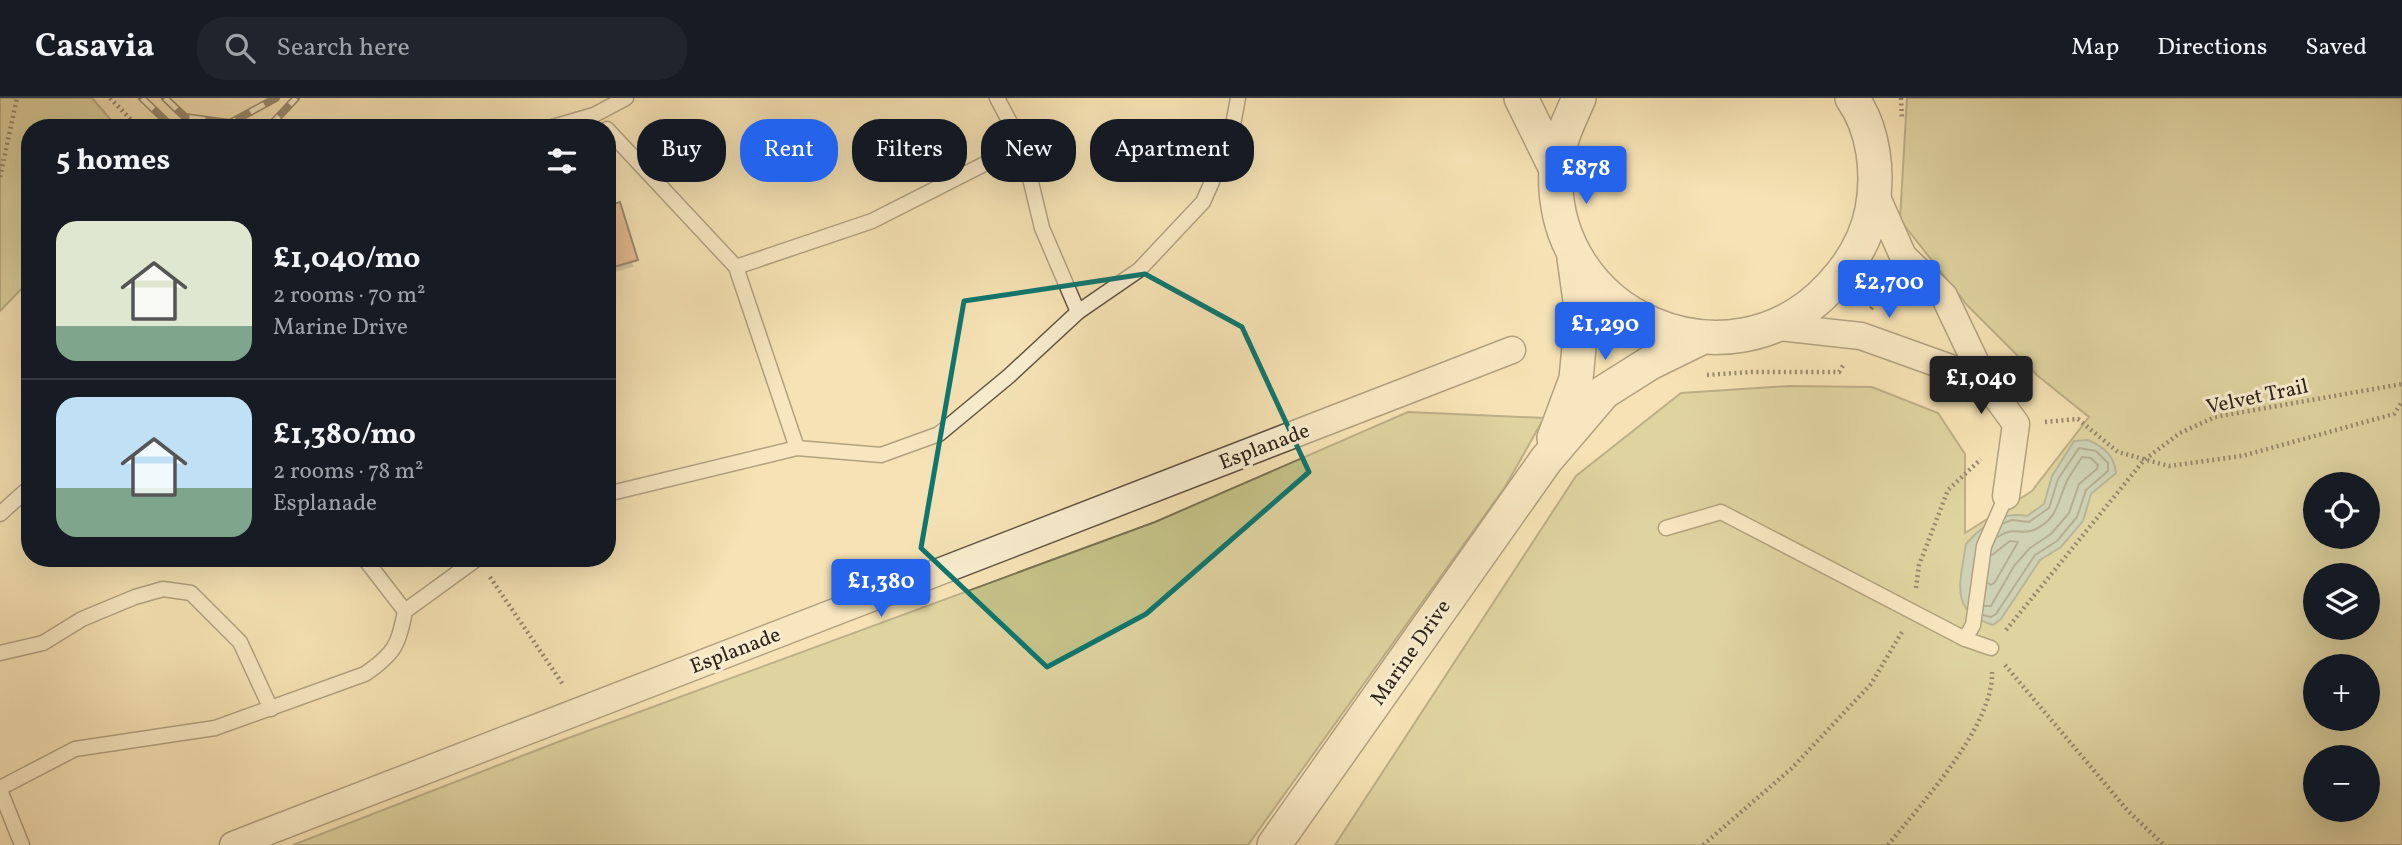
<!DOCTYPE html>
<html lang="en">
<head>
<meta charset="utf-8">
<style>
  body { margin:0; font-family:Vollkorn,serif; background:#20242c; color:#f1f3f6; height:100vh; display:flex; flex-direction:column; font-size:26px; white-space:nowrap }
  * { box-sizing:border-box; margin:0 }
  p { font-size:23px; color:#9ea1a6 }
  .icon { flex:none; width:38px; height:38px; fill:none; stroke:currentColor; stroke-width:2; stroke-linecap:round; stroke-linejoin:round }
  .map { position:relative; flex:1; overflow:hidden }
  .drawer { position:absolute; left:21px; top:21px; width:595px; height:448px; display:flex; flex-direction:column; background:#171b24; border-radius:28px; box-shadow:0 7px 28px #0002 }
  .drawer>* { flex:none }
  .hud { position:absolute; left:637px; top:21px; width:665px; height:63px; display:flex; gap:14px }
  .tools { position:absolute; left:2303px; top:374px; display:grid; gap:14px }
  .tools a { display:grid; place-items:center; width:77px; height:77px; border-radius:50%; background:#171b24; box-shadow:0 7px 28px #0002; font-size:35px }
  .price { position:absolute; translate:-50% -60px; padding:0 16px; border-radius:7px; background:#2563eb; color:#fff; font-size:23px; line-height:46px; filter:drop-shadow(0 2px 4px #0008) }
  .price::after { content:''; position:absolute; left:50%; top:42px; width:21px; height:16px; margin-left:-10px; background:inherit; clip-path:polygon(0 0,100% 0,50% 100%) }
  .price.on { background:#222; color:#fff }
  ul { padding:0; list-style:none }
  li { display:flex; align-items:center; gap:21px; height:175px; padding:0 35px }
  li+li { border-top:2px solid #363941 }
  li span { display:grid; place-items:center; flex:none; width:196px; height:140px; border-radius:21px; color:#555 }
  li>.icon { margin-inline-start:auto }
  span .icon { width:84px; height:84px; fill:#fffc; stroke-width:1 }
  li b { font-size:30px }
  h2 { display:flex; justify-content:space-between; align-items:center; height:84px; padding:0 35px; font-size:30px }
  .tag { padding:0 24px; border-radius:28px; background:#171b24; box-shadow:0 7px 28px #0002; font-size:24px; line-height:63px }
  .tag.on { background:#2563eb; color:#fff }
  header { display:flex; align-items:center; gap:42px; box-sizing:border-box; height:98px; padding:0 35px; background:#171b24; border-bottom:2px solid #363941 }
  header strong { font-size:33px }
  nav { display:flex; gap:38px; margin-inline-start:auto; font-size:24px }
  .search { width:490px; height:63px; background:#20242c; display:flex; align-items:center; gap:18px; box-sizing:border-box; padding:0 24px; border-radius:28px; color:#9ea1a6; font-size:26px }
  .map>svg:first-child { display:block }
  .green { fill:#c4c187; stroke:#797251; stroke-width:2; fill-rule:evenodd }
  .water { fill:#9dbdb3; stroke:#717f76; stroke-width:2 }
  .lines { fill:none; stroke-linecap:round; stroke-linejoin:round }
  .shore { stroke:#667067; stroke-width:2 }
  .building { fill:#d48d62; stroke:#2e231b; stroke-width:2; filter:url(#shadow) }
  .service-casing { stroke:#605341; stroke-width:17 }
  .minor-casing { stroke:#605341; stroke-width:29 }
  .tertiary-casing { stroke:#605341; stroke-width:36 }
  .path { stroke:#2e231b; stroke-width:4.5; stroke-dasharray:2 3.5; stroke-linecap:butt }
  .service { stroke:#f8ecce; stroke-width:14 }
  .minor { stroke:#f8ecce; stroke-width:26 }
  .tertiary { stroke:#f8ecce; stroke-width:33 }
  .rail-casing { stroke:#2e231b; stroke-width:8 }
  .rail { stroke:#f8ecce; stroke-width:5; stroke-dasharray:16; stroke-linecap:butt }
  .marked { fill:none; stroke:#0f766e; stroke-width:5; stroke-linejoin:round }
  .labels { text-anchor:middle; stroke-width:6; stroke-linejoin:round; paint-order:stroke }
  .street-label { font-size:21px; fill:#2e231b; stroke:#f8ecce }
</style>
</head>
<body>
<header>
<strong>Casavia</strong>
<div class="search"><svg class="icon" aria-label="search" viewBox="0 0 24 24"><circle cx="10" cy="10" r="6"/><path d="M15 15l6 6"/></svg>Search here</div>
<nav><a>Map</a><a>Directions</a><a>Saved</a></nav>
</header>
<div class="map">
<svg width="2402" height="747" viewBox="0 0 2402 747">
  <defs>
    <filter id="shadow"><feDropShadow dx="-6" dy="6" stdDeviation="0" flood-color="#0004"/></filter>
  </defs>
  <rect width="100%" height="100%" fill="#f5e2b4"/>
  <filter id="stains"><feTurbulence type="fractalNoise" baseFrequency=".00286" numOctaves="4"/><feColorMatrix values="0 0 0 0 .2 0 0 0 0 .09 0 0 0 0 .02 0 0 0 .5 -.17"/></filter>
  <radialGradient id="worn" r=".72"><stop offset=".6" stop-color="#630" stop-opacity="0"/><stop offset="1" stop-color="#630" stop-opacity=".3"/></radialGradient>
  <g class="green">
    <polygon points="0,0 92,0 118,30 30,30 30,182 0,213"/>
    <path d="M1907,0H2402V747H1335L1576,378L1681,295L1789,288L1872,289L1938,315L1965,356V435L2032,393L2089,319L2038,278L1967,207L1900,122ZM2315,387H2368V439H2315ZM2315,478H2368V530H2315ZM2315,569H2368V621H2315ZM2315,660H2368V712H2315Z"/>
    <polygon points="1408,314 1544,320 1505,389 1248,747 293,747 563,642 1155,424"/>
  </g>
  <path class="water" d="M2088,342C2104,349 2114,357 2116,375L2091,396L2083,423L2061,449L2040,462L2001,521L1993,527C1949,514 1960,485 1966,446C1983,427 2001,413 2027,418L2044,406L2052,378L2074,343Z"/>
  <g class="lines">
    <g class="shore">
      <polyline points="1988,485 1991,487 1995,484 2018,444 2010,443 1992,457"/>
      <path d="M1984,508H1991L2014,468L2030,450L2051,436L2069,415L2079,386L2097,371L2098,367L2091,360L2082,359C2077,367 2071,375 2067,383C2057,404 2059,420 2034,432C2021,438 2014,427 1998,439"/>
      <polyline points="1983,517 1991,519 1996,516 2035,457 2057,443 2077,419 2086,392 2108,373 2108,365 2096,353 2079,350 2058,381 2049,410 2029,424 2012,422 2004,425"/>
    </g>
  </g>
  <polygon class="building" points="620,104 638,162 607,171 607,108"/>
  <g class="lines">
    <g class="service-casing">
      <g id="service">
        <polyline points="997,0 1022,47 1042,130 1078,214"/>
        <polyline points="549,30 594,17 626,0"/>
        <polyline points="607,31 736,169 797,350"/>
        <polyline points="736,169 872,123 1022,47"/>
        <polyline points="607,396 797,350 881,357 939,336 1009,278 1078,214 1139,172 1203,104 1230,43 1238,0"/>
        <polyline points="0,416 30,389"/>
        <polyline points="1666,430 1721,414 1965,541 1991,550"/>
        <polyline points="364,460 405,513"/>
        <polyline points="1965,541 1973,527 1984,448 2006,398"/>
        <polyline points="0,555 43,545 82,521 135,499 163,491 191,495 240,544 271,611"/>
        <path d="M0,690L75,651L215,630L365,576C394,556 399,547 405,513L478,460"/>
        <polyline points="0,692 22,747"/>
      </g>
    </g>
    <g class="minor-casing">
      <g id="minor">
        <polyline points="1875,95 1903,158 1944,198 1984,282 2016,326 2006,398"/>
        <polyline points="1778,229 1861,238 1984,282"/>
        <polyline points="233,747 1512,252"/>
      </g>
    </g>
    <g class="tertiary-casing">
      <g id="tertiary">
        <polyline points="1521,0 1556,71"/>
        <path d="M1579,0C1569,23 1558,44 1556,70C1547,219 1729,297 1830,189C1851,167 1866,143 1872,112C1879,75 1874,31 1852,0"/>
        <polyline points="1554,340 1576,281 1582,217 1574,160"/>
        <polyline points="1274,747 1546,362 1604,294 1650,265 1701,240"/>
      </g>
    </g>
    <g class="path">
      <polyline points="110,0 139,30"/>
      <polyline points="1901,0 1902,21"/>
      <polyline points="0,79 17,0"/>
      <polyline points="1871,211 1888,183"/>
      <polyline points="1707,277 1751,274 1839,274 1844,266"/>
      <polyline points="2045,324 2078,321 2118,354 2169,368 2242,358 2394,316 2402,304"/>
      <polyline points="490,479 564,588"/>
      <polyline points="1916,490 1919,467 1948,392 1981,361"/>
      <polyline points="2006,532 2144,362 2180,335 2215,319 2402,286"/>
      <polyline points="2005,567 2128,713 2164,747"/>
      <polyline points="1703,747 1792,670 1871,586 1902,534"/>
      <path d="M1888,747C1921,706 1994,627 1992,574"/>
    </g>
    <use href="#service" class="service"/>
    <use href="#minor" class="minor"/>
    <use href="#tertiary" class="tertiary"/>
    <g class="rail-casing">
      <g id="rail">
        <polyline points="142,0 173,30"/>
        <polyline points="165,0 185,19 230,25 276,0"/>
        <polyline points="268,30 296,0"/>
      </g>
    </g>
    <use href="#rail" class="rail"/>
  </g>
  <path d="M0 0H2402V747H0ZM1145,176L1242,229L1309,374L1146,516L1047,569L921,450L964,203Z" fill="#f5e2b4" fill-opacity=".55" fill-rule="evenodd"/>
  <path class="marked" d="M1145,176L1242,229L1309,374L1146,516L1047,569L921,450L964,203Z"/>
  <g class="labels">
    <g class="street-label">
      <text transform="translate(2257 298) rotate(-12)" y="7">Velvet Trail</text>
      <text transform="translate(1264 348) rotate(-21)" y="7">Esplanade</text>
      <text transform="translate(735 552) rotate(-21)" y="7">Esplanade</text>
      <text transform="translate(1410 554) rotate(-55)" y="7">Marine Drive</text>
    </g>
  </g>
  <rect width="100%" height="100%" filter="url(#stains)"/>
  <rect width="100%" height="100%" fill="url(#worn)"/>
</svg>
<div class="tools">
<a><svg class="icon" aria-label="locate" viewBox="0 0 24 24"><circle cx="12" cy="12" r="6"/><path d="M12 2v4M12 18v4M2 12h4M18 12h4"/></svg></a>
<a><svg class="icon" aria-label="layers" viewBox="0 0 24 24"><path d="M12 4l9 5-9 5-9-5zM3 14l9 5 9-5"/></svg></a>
<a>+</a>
<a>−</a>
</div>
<b class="price" style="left:1586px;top:108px">£878</b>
<b class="price" style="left:1889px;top:222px">£2,700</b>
<b class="price" style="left:1605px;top:264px">£1,290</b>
<b class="price on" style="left:1981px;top:318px">£1,040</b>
<b class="price" style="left:881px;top:521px">£1,380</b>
<div class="hud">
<a class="tag">Buy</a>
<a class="tag on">Rent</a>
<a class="tag">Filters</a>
<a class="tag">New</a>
<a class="tag">Apartment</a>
</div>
<section class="drawer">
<h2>5 homes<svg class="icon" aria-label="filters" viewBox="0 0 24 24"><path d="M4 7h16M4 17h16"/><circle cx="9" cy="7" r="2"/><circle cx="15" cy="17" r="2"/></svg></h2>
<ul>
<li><span style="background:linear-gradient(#dfe7d0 75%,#7fa58c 0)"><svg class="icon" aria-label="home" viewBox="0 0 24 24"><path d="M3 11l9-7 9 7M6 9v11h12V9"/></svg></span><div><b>£1,040/mo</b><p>2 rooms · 70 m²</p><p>Marine Drive</p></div></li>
<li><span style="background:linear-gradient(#bfe0f5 65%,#7fa58c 0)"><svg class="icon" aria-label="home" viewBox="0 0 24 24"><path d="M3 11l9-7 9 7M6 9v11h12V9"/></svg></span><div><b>£1,380/mo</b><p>2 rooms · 78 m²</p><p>Esplanade</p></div></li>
</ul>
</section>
</div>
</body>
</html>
